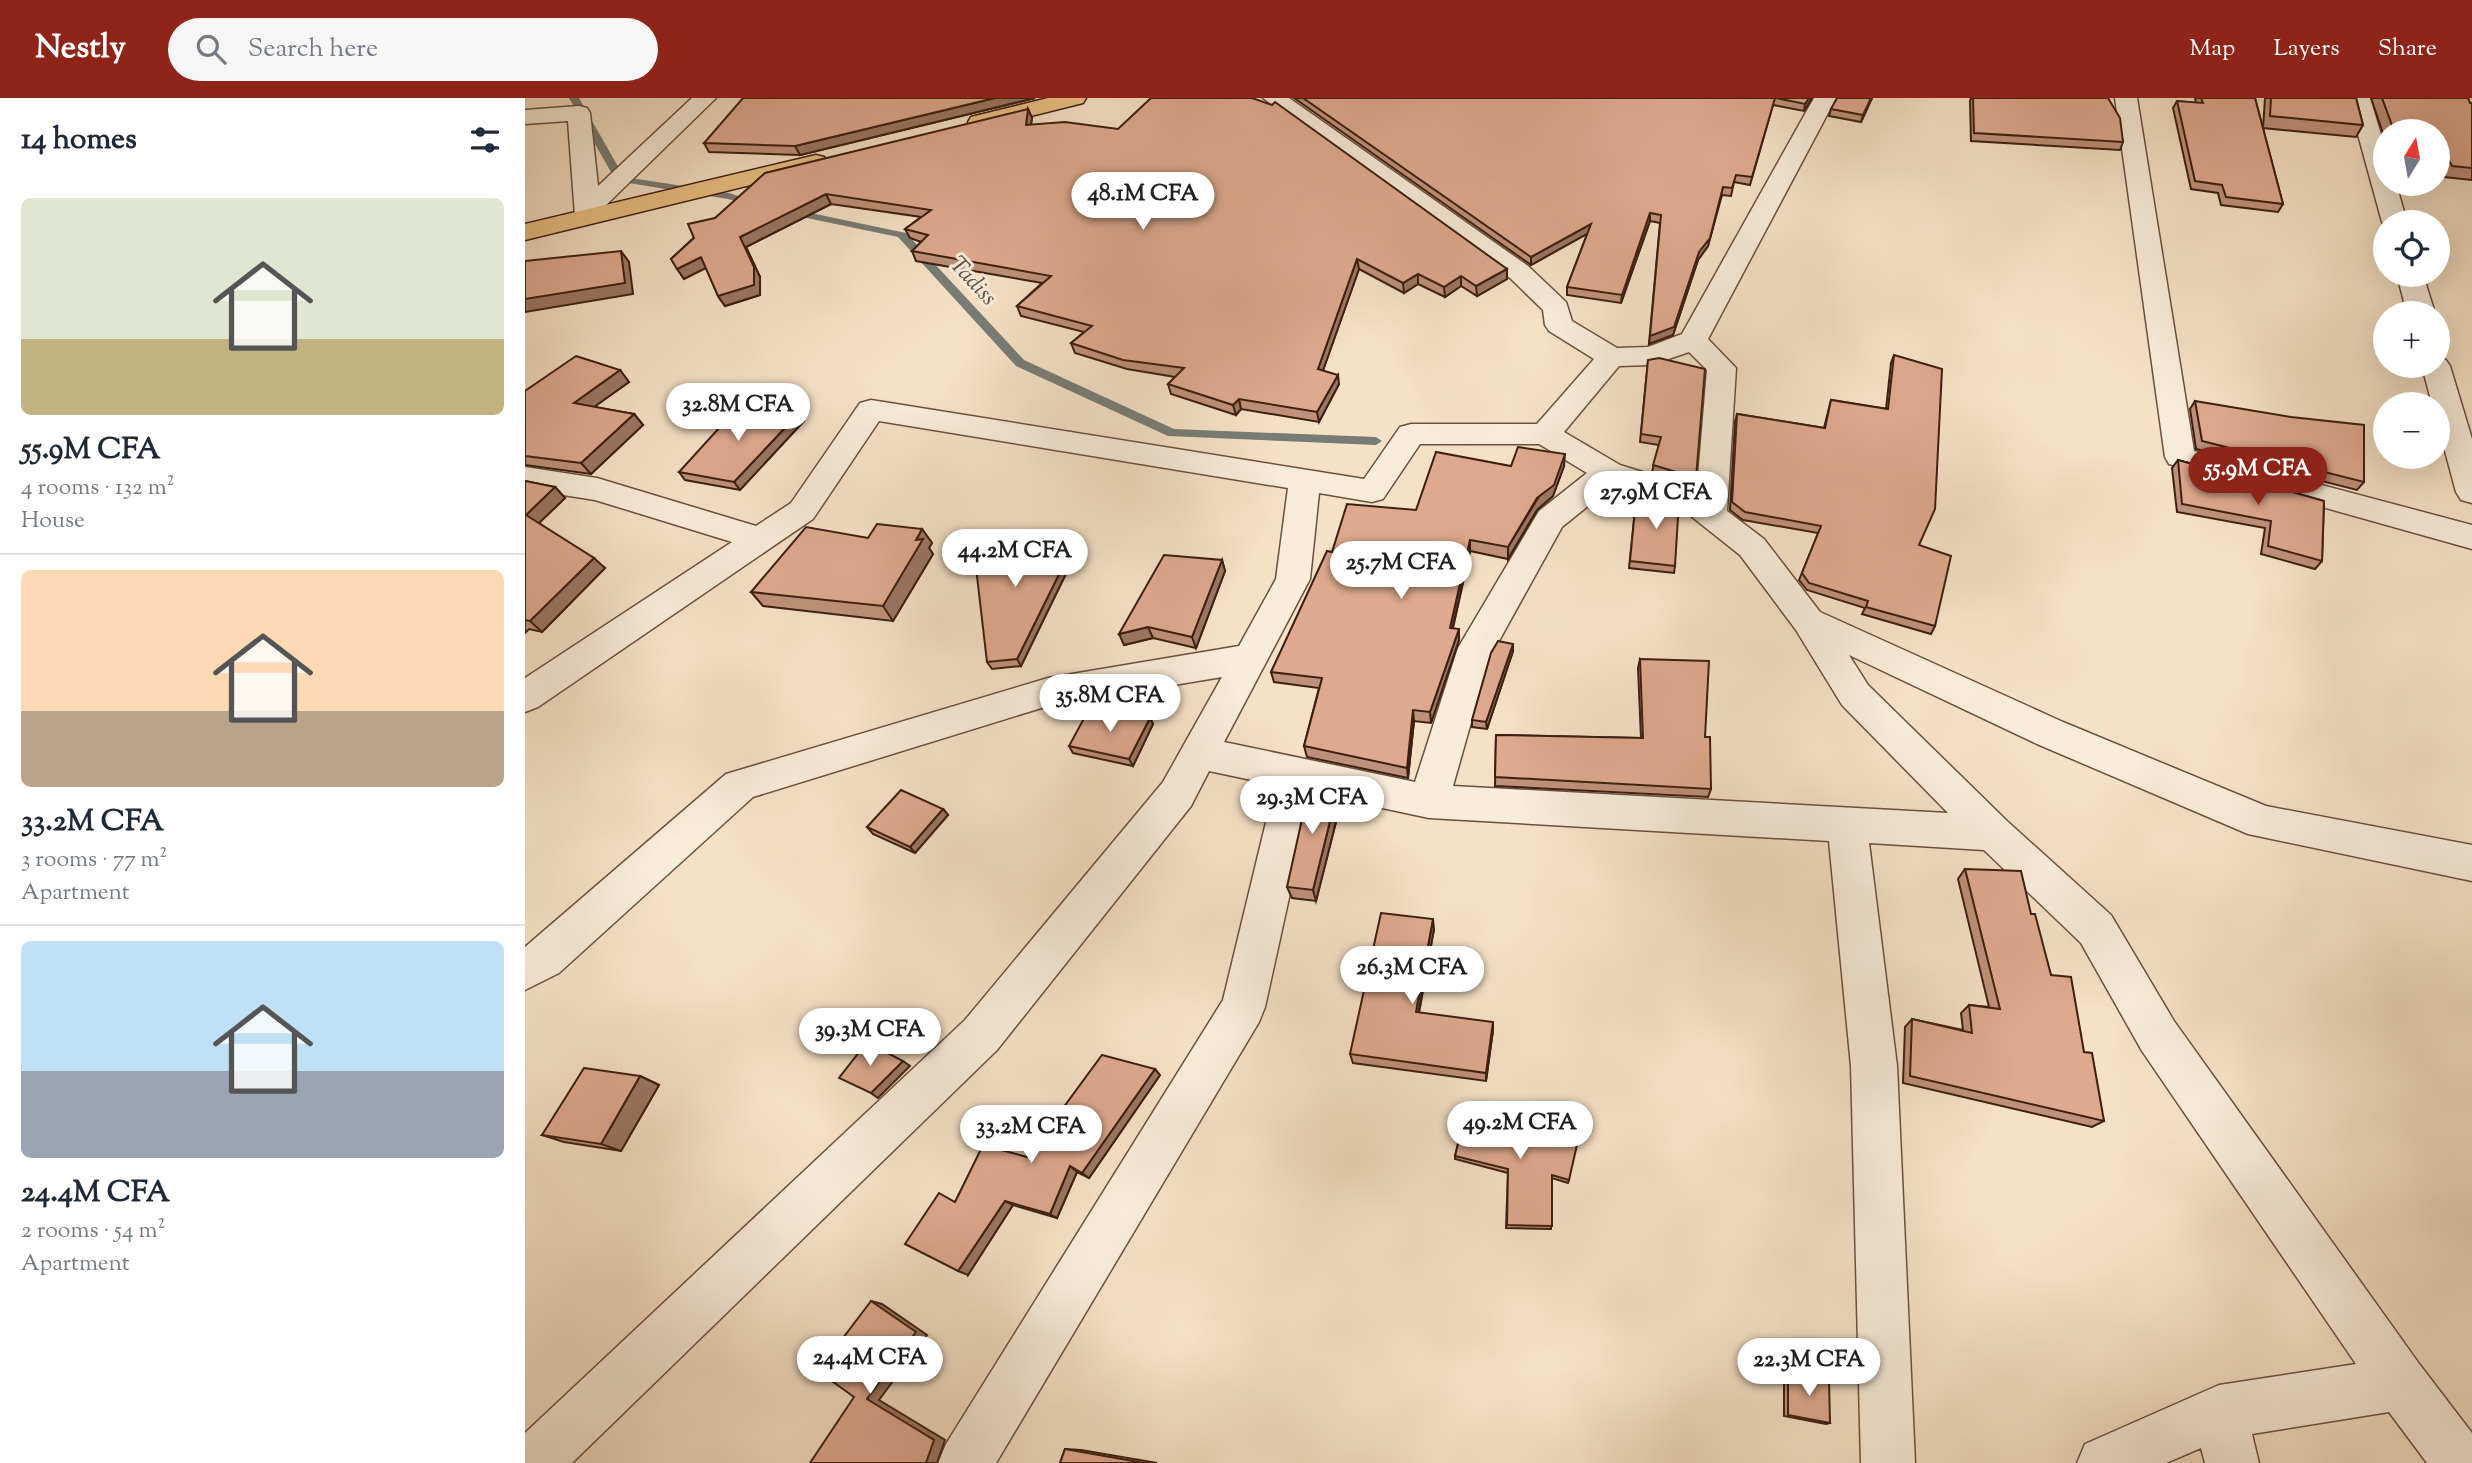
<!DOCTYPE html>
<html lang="en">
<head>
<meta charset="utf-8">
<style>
  body { margin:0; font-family:"Sorts Mill Goudy",serif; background:#f6f6f7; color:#1f2937; height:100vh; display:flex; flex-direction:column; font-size:26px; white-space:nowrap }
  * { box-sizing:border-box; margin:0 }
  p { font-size:23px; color:#747a83 }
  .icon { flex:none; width:38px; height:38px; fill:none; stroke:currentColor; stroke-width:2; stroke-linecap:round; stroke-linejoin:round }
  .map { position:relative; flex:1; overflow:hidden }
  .drawer { display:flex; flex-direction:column; background:#fff; width:525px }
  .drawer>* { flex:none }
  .needle { width:46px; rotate:11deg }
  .buttons { position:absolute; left:1848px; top:21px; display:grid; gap:14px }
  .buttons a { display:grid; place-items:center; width:77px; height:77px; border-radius:50%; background:#fff; box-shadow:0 7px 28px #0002; font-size:35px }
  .price { position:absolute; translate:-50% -60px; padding:0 16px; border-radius:24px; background:#fff; color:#222; font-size:23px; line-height:46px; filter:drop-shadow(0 2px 4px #0008) }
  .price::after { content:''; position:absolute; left:50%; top:42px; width:21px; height:16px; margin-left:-10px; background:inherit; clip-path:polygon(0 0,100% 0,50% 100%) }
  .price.selected { background:#8f2418; color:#fff }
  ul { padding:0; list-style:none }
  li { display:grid; align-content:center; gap:14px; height:371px; padding:0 21px }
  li+li { border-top:2px solid #e0e1e3 }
  li span { display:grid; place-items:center; height:217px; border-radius:10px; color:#555 }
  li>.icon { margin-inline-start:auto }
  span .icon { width:126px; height:126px; fill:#fffc; stroke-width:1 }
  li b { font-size:30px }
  h2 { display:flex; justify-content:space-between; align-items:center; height:84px; padding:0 21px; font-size:30px }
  header { display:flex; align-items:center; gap:42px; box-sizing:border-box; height:98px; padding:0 35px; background:#8f2418; color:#fff }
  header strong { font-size:33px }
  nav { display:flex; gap:38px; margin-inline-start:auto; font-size:24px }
  .search { width:490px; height:63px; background:#f6f6f7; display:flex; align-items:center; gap:18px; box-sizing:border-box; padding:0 24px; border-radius:38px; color:#747a83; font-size:26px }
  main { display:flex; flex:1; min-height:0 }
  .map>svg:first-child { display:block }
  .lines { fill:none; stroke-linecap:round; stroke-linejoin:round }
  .stream { fill:#777d76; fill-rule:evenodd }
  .minor-casing { stroke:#6b503e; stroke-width:3 }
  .major-casing { stroke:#3d1f11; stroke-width:3 }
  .minor { fill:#f8ecda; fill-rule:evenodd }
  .major { fill:#eac083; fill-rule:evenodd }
  .wall { fill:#bf917a; stroke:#3d1f11; stroke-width:2 }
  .shaded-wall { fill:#9b7663; stroke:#3d1f11; stroke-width:2 }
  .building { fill:#dea98e; stroke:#3d1f11; stroke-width:2 }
  .labels { text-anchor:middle; stroke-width:6; stroke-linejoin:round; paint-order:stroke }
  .far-water-label { font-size:23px; font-style:italic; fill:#5a4e43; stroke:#f8ecda }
</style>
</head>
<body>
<header>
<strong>Nestly</strong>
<div class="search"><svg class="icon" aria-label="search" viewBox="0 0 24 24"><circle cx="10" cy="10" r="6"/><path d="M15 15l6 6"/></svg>Search here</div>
<nav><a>Map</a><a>Layers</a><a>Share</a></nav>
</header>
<main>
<section class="drawer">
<h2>14 homes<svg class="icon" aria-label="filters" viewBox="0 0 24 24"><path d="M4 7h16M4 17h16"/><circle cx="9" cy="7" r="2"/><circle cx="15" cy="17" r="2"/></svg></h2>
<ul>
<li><span style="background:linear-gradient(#dfe7d0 65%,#c2b280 0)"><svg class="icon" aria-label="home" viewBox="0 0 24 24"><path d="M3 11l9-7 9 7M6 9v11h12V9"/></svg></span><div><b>55.9M CFA</b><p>4 rooms · 132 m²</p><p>House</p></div></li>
<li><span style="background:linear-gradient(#ffd9b3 65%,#b9a48a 0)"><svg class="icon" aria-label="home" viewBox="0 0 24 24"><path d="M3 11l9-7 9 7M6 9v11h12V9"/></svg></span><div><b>33.2M CFA</b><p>3 rooms · 77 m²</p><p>Apartment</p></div></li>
<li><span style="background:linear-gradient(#bfe0f5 60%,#9aa5b1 0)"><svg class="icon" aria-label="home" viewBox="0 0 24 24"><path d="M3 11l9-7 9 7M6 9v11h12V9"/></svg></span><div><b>24.4M CFA</b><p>2 rooms · 54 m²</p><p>Apartment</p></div></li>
</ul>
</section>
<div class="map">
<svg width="1947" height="1365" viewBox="0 0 1947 1365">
  <rect width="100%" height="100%" fill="#f5e1c6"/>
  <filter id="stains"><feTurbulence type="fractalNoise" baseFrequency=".00286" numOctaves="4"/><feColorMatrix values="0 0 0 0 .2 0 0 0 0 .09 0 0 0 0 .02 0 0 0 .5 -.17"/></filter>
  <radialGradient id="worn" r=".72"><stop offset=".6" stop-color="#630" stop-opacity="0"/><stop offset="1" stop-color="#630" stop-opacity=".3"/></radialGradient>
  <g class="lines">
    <g class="stream">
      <polygon points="44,0 54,0 99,79 204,95 235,105 230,108 203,101 91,83"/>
      <polygon points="262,110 381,135 499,262 649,331 851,339 857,343 851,347 643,338 491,268 373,139 258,115 258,111"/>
    </g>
    <g class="minor-casing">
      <g id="minor">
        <polygon points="167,0 191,0 75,113 72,123 63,126 54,123 50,118 43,23 0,26 0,12 54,8 62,10 65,15 73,88"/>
        <path d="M738,0H764L1003,168L1041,204L1047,223L1092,250L1123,249L1157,236L1289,0H1311L1183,241L1211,270L1202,413L1239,441L1295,514L1538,624L1741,708L1947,747V783L1723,736L1512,646L1324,557L1343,587L1482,723L1586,817L1649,923L1895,1267L1947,1335V1365H1902L1864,1314L1727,1336L1734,1365H1680L1676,1350L1641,1365H1552L1560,1346L1694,1287L1831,1266L1617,953L1556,845L1459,752L1344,745L1372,968L1390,1365H1336L1326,968L1304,743L904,720L787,695L740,909L734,924L471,1365H413L421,1346L698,902L750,687L684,673L666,708L472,952L47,1365H0V1335L440,922L638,684L697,579L523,608L228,699L34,875L0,892V849L201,676L523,580L714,548L751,481L763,390L354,323L288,421L13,609L0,614V580L207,444L70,402L0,391V369L72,380L231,428L266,405L335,305L346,302L839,381L875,329L886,326H1012L1069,261L1024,233L1020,227L1018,212L985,180ZM1164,254L1182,272L1172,391L1095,367L1039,334L1094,268L1126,267ZM895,346H1014L1062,375L1014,413L933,550L890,684L699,644L785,481L794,395L847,404L858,401ZM1089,387L1152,407L1215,457L1271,532L1317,607L1423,715L928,688L964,561L1037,429Z"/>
        <polygon points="1590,0 1612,0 1669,353 1947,427 1947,451 1644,366 1640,359"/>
        <polygon points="1823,0 1845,0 1860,50 1860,86 1871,86 1882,124 1860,124 1860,128 1857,124"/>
        <polygon points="1932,0 1947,0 1947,17 1939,15"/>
        <polygon points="1872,177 1898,177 1910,215 1882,215"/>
        <polygon points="1913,259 1921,262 1925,268 1947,341 1947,405 1936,402 1931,394 1913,327 1913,306 1907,306 1897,268 1913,268"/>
      </g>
    </g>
    <g class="major-casing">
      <g id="major">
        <polygon points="523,0 561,0 558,5 454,31 446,29 443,24 446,19"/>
        <polygon points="291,57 299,59 303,64 299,69 0,142 0,126"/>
      </g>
    </g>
    <use href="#minor" class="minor"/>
    <use href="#major" class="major"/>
  </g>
  <g class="wall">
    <polygon points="510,0 275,57 184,54 179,45"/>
    <polygon points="769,0 1287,0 1279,13 1248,7 1225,87 1209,84 1206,98 1197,97 1183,148 1173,162 1148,237 1124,246 1135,125 1125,123 1096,205 1042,197 1042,189 1062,136 1006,167"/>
    <polygon points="1347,0 1336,24 1304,18 1306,11"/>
    <polygon points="1446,0 1583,0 1598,44 1595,52 1446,43 1445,3"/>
    <polygon points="1670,0 1730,0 1758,106 1753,114 1696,107 1693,95 1666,91 1648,10 1652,3 1671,5"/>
    <polygon points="1740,0 1831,0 1838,27 1831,39 1738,30"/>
    <polygon points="1846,0 1943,0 1945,5 1947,5 1947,82 1919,79 1913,68 1913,33 1860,33 1860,41"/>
    <polygon points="503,11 507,20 506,27 982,171 982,181 952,198 936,188 920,199 893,186 879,195 834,171 798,272 814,286 794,324 716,311 711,317 646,296 643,286 650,279 602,271 550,255 546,245 559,234 496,218 492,208 517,185 391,163 387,153 396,144 385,140 380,131 396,119 306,106 221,149 235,179 235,197 200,208 193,198 181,169 159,181 146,161 190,120"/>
    <polygon points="1369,257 1394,447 1410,528 1406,536 1337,516 1340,510 1282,492 1274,482 1293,435 1218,422 1205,412 1210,324 1212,316 1299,330 1306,302 1361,311 1366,265"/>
    <polygon points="1123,262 1171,380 1170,388 1127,374 1134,347 1115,344"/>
    <polygon points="95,272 104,284 69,309 109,316 118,327 66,376 0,367 0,293"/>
    <polygon points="1670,303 1839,384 1832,392 1671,351 1665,311"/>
    <polygon points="279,323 215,392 160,382 154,374"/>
    <polygon points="1653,362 1799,403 1797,463 1790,471 1736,456 1740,430 1652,414 1647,370"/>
    <polygon points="986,368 1039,368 1028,398 1012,412 983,461 945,453 928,530 934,542 906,625 889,623 883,680 782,659 779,648 794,590 749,584 746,574 807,454 891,412"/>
    <polygon points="0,383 30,389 40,400 14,425 80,470 17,534 4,531 0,535"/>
    <polygon points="1110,412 1116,413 1150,468 1149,475 1104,470"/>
    <polygon points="397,431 407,445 404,450 408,456 368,523 238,508 226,494 343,440"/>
    <polygon points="552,453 496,568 467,571 462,564"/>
    <polygon points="697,462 700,473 671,550 628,540 599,547"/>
    <polygon points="988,553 962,631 947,629 947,622"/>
    <polygon points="1115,561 1180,639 1186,691 1183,699 970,688 971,637 1116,640 1113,570"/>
    <polygon points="625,620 628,626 608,668 548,655 544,648"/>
    <polygon points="816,704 791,803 767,800 762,789"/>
    <polygon points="418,711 423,717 390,755 348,736 342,729"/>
    <polygon points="1440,771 1506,816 1526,877 1559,954 1579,1023 1567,1029 1378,985 1380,929 1387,921 1438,932 1436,915 1444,907 1464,909 1433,781"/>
    <polygon points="909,831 894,915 968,932 961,983 828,965 825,956"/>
    <polygon points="635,977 564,1080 552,1074 532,1120 488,1107 443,1177 430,1104"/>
    <polygon points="115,978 134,987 96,1053 39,1044 17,1037"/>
    <polygon points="942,1009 1044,1082 1043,1085 1027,1080 1026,1131 981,1130 983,1075 930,1061 930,1058"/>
    <polygon points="1263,1275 1305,1325 1301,1326 1259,1318 1259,1276"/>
    <polygon points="540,1351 556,1352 632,1365 535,1365"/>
  </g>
  <g class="shaded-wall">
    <polygon points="470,0 510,0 275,57 270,48"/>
    <polygon points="1284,0 1287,0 1279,13 1280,6"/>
    <polygon points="1346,0 1347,0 1336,24 1338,17"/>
    <polygon points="503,11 507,20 504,37 501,27"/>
    <polygon points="1198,89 1183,148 1173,162 1148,237 1124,246 1125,238 1174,154"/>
    <polygon points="301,96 306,106 221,149 235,179 235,197 200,208 193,198 215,139"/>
    <polygon points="1125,115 1125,123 1096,205 1097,197"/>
    <polygon points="1066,126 1065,134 1006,167 1006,159"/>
    <polygon points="96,153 104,164 108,196 0,214 0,201"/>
    <polygon points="176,159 183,169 159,181 152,171"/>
    <polygon points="832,161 834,171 795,281 793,271"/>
    <polygon points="982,171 982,181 952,198 951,188"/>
    <polygon points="893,176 893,186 879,195 878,185"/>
    <polygon points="936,178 936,188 920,199 919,189"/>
    <polygon points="95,272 104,284 59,316 49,305"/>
    <polygon points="813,277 814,286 794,324 792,314"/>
    <polygon points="714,301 716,311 711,317 708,307"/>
    <polygon points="274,315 279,323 215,392 209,384"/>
    <polygon points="109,316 118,327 66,376 56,365"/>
    <polygon points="1040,356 1039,368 1028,398 1012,412 983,461 983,449"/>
    <polygon points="30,389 40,400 12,427 1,417"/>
    <polygon points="397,431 407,445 404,450 408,456 368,523 358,508"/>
    <polygon points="945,442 945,453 925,541 925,530"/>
    <polygon points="549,446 552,453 496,568 492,561"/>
    <polygon points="69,460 80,470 17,534 5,523"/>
    <polygon points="697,462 700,473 671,550 667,539"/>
    <polygon points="623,529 628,540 599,547 594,536"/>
    <polygon points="934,531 934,542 906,625 905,614"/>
    <polygon points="988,546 988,553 962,631 961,624"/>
    <polygon points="888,612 889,623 883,680 882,670"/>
    <polygon points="625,620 628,626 608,668 604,661"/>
    <polygon points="813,691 816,704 791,803 788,792"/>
    <polygon points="418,711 423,717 390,755 385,749"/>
    <polygon points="908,821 909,831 892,923 891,914"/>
    <polygon points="968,924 968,932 961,983 961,975"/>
    <polygon points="378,963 385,968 353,1000 346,995"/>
    <polygon points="630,971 635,977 564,1080 557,1075"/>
    <polygon points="115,978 134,987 96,1053 76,1046"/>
    <polygon points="545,1068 552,1074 532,1120 525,1116"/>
    <polygon points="480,1103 488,1107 443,1177 433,1173"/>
    <polygon points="346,1203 357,1206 402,1237 354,1302 420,1342 412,1365 401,1365 342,1301"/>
  </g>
  <g class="building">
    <polygon points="218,0 470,0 270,48 179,45"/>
    <polygon points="626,0 727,0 747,7 750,4 982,171 951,188 936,178 919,189 893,176 878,185 832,161 793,271 813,277 792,314 714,301 708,307 643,286 659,270 598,262 546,245 567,228 492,208 526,178 387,153 403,137 380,131 406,112 301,96 215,139 229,169 229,187 193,198 176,159 152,171 146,161 169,140 163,126 190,120 240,75 503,11 501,27 540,24 593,31"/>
    <polygon points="778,0 1250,0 1227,79 1211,77 1207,90 1198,89 1185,140 1174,154 1149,229 1125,238 1136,117 1125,115 1097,197 1042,189 1066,126 1006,159"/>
    <polygon points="1251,0 1284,0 1280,6"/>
    <polygon points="1312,0 1346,0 1338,17 1306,11"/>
    <polygon points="1448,0 1583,0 1595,20 1598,44 1449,35"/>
    <polygon points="1676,0 1730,0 1758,106 1701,99 1697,87 1670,83 1652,3 1678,5"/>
    <polygon points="1746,0 1831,0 1838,27 1745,18"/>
    <polygon points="1857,0 1943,0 1945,5 1947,5 1947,70 1927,68 1913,42 1913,33 1868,30"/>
    <polygon points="96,153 100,185 0,201 0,163"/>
    <polygon points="1369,257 1417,271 1410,411 1394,447 1426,458 1410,528 1341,509 1343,503 1284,485 1277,475 1296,428 1220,414 1207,404 1212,316 1300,330 1306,302 1363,311"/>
    <polygon points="51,258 95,272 49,305 109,316 56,365 0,358 0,293"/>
    <polygon points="1134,260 1180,271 1171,380 1128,367 1136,339 1116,336 1123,262"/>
    <polygon points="1670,303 1766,319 1839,327 1839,384 1677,343"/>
    <polygon points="214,308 274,315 209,384 154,374"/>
    <polygon points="993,349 1040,356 1029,387 1012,400 983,449 945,442 925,530 934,531 905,614 888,612 882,670 779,648 797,580 746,574 802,453 807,454 822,406 891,412 911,354 986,368"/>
    <polygon points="1653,362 1799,403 1797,463 1743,448 1746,423 1657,406"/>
    <polygon points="0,383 30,389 1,417 69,460 5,523 0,522"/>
    <polygon points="1122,392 1154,403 1150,468 1105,463 1110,412 1116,413"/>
    <polygon points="352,426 397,431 391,442 398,441 358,508 226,494 281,429 343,440"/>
    <polygon points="487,440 549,446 492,561 462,564 448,444"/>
    <polygon points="639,457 697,462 667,539 623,529 594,536"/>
    <polygon points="973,543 988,546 961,624 947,622 966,555"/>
    <polygon points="1115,561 1184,563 1180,639 1185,639 1186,691 970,679 971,637 1118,640"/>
    <polygon points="563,613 625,620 604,661 544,648"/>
    <polygon points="785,685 813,691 788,792 762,789"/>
    <polygon points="376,692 418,711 385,749 342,729"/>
    <polygon points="1440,771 1496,773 1506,816 1510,816 1526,877 1546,879 1559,954 1567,955 1579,1023 1385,978 1387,921 1447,935 1444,907 1475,911"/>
    <polygon points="856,815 908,821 891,914 968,924 961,975 825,956"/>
    <polygon points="342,944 378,963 346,995 314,980"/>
    <polygon points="577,957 630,971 557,1075 545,1068 525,1116 480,1103 433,1173 380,1146 414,1095 430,1104 458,1047 502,1059"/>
    <polygon points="59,970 115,978 76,1046 17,1037"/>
    <polygon points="942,1009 1054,1038 1044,1082 1027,1077 1027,1128 982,1127 983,1071 930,1058"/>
    <polygon points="346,1203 391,1234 342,1301 409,1342 401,1365 285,1365 329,1299 293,1273"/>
    <polygon points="1263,1275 1304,1281 1305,1325 1263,1317"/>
    <polygon points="540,1351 619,1365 535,1365"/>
  </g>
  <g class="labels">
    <g class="far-water-label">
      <text transform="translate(449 182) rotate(47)" y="8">Tadiss</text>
    </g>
  </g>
  <rect width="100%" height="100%" filter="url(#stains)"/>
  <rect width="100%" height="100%" fill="url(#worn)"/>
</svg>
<div class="buttons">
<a><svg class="needle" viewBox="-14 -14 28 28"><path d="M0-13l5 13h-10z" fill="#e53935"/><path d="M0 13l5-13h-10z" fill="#747a83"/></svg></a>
<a><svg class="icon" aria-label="locate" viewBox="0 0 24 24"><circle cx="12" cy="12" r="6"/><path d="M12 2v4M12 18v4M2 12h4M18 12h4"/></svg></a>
<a>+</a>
<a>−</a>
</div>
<b class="price" style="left:618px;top:134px">48.1M CFA</b>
<b class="price" style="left:213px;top:345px">32.8M CFA</b>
<b class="price selected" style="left:1733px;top:409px">55.9M CFA</b>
<b class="price" style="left:1131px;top:433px">27.9M CFA</b>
<b class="price" style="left:490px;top:491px">44.2M CFA</b>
<b class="price" style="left:876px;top:503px">25.7M CFA</b>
<b class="price" style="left:585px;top:636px">35.8M CFA</b>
<b class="price" style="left:787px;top:738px">29.3M CFA</b>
<b class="price" style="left:887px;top:908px">26.3M CFA</b>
<b class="price" style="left:345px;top:970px">39.3M CFA</b>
<b class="price" style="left:995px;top:1063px">49.2M CFA</b>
<b class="price" style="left:506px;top:1067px">33.2M CFA</b>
<b class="price" style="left:345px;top:1298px">24.4M CFA</b>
<b class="price" style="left:1284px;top:1300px">22.3M CFA</b>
</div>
</main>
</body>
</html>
